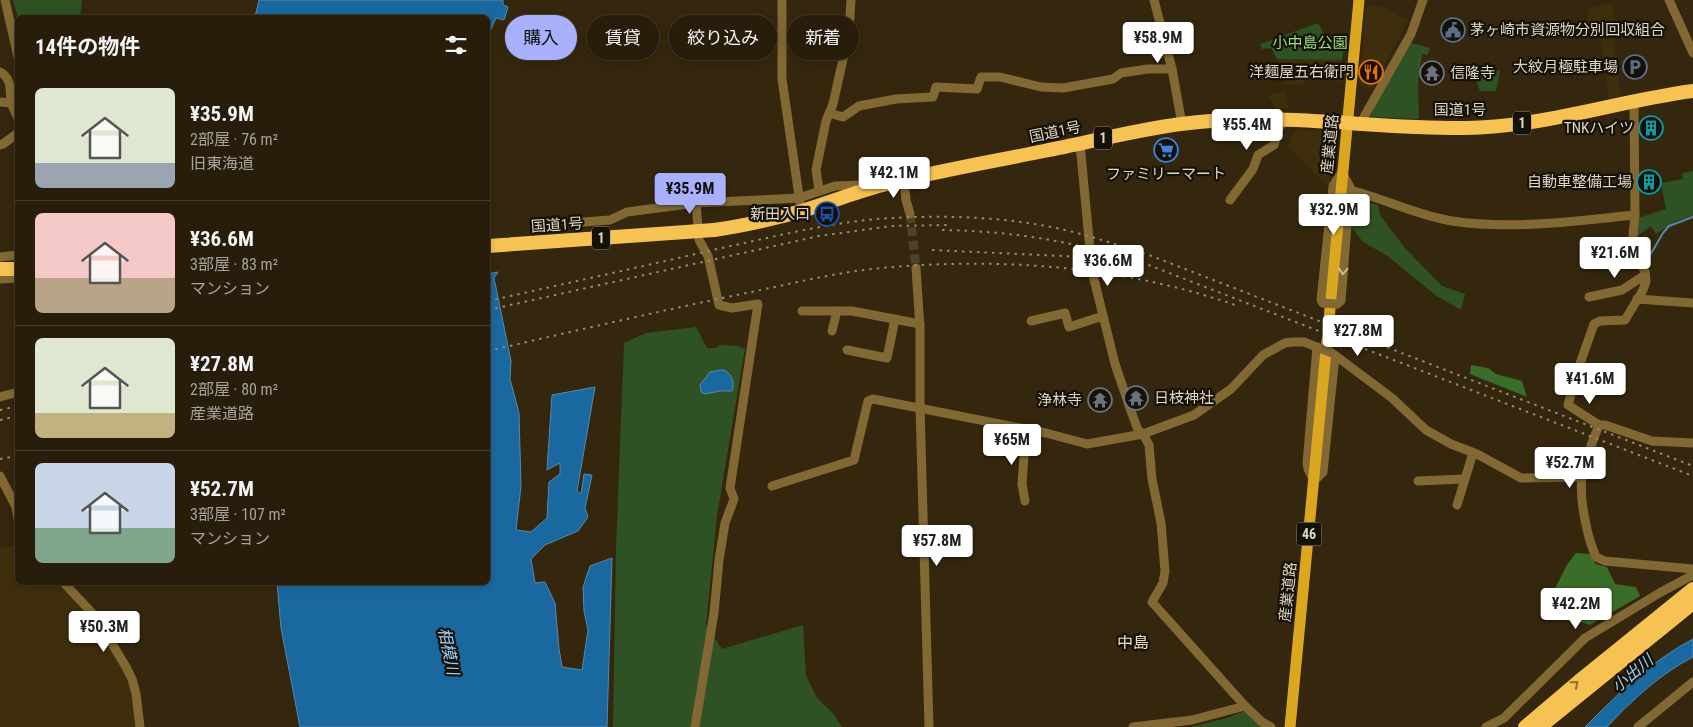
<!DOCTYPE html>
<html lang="ja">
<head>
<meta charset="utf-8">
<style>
  body { margin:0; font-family:"Roboto Condensed","Noto Sans JP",sans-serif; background:#332a18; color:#f1f3f6; height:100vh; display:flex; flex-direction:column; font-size:19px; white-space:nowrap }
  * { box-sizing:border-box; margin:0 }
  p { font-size:16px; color:#a4a29c }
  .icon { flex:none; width:28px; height:28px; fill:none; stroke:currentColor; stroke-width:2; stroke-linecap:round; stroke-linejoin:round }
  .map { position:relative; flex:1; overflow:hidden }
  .details { position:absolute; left:15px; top:15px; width:475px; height:570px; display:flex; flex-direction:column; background:#271d0a; border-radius:8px; box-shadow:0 2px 8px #0003,0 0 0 1px #433b2b }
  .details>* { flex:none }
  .hud { position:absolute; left:505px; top:15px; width:475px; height:45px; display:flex; gap:10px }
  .price { position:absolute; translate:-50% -42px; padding:0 11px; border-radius:5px; background:#fff; color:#222; font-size:16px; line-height:32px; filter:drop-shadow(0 1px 2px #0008) }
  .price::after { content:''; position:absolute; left:50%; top:30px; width:15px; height:11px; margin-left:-8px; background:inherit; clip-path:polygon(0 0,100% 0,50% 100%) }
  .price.on { background:#a9b0fc; color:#111 }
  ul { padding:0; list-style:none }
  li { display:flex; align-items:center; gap:15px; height:125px; padding:0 20px }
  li+li { border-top:1px solid #433b2b }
  li span { display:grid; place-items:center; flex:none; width:140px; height:100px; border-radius:8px; color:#555 }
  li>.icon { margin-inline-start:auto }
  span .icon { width:60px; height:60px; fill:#fffc; stroke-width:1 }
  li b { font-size:21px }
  h2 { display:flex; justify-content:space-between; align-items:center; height:60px; padding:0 20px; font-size:21px }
  .tag { padding:0 18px; border-radius:22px; background:#271d0a; box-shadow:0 2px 8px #0003,0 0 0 1px #433b2b; font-size:18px; line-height:45px }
  .tag.on { background:#a9b0fc; color:#111 }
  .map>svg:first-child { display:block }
  .built { fill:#3e2e0c }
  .green { fill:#2e5224 }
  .forest { fill:#396d29 }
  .water { fill:#1a68a0; stroke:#5589ac }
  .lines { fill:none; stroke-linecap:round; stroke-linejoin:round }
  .stream { stroke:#5589ac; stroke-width:2 }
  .minor-tunnel { stroke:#4e4129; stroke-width:9; stroke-dasharray:9 4.5; stroke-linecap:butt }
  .major-tunnel { stroke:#4e4129; stroke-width:11; stroke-dasharray:11 5.5; stroke-linecap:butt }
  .minor { stroke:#826933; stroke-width:9 }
  .major { stroke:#dca720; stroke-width:11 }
  .highway { stroke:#f6c253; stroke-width:14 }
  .rail { stroke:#948a76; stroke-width:2; stroke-dasharray:2.5 5; stroke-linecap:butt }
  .minor-bridge { stroke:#826933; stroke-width:9 }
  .highway-bridge { stroke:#f6c253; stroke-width:14 }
  .oneway { stroke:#c7bba2 }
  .oneway2 { stroke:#917230 }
  .labels { text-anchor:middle; stroke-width:4.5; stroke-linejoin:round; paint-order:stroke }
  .shield { fill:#161106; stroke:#a29b8d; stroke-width:1 }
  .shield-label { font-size:14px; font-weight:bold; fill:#ded6c7 }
  .poi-label { font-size:15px; fill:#ded6c7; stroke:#161106; text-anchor:end }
  .park-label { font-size:15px; fill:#95dd80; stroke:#161106 }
  .street-label { font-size:15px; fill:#ded6c7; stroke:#161106 }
  .neighbourhood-label { font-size:16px; fill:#f1e1c2; stroke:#161106 }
  .water-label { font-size:16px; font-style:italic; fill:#99d0fe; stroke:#161106 }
</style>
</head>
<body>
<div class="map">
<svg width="1693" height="727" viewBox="0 0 1693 727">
  <rect width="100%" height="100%" fill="#34270d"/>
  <g class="built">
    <polygon points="1612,3 1615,19 1612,27 1621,96 1609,98 1599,29 1588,31 1587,11 1589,11 1589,8"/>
    <polygon points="1366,6 1381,6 1408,20 1394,48 1371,88 1360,87"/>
    <polygon points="1277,59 1342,60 1341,83 1307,75 1302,85 1286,85"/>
    <polygon points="1285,91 1288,108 1275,108 1268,95"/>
    <polygon points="1295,130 1325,131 1333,139 1329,184 1327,185 1288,146"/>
    <polygon points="17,544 18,582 58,583 89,612 126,675 134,708 136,727 0,727 0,548"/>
  </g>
  <g class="green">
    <polygon points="13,0 82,0 80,17 18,17"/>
    <polygon points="1318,23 1325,36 1345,37 1342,60 1277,59 1271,48 1262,49 1260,44"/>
    <polygon points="1411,43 1430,48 1428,55 1422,54 1418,83 1419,119 1371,117 1373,108"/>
    <polygon points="1479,68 1495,74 1496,70 1500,71 1496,91 1480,91 1476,81"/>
    <polygon points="1693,171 1693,216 1676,221 1656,234 1651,226 1635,238 1638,218 1666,209 1661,183 1683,179 1682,173"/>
    <polygon points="1351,197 1378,205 1380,215 1405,248 1442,286 1465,294 1461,310 1438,297 1386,255 1363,242 1349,224"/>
    <polygon points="696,327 707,348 717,348 718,345 740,346 740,348 745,348 717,516 706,625 722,649 803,625 806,675 817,698 833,713 842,727 613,727 616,549 624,343 646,333"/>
    <polygon points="1245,711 1264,727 1191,727 1227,718"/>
  </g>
  <g class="forest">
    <polygon points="1471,365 1488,368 1496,374 1522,381 1527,397 1470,374"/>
    <polygon points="1576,553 1590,554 1596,564 1607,567 1615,584 1636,587 1640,596 1590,625 1568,618 1549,614 1550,598 1567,565"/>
  </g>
  <g class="water">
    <polygon points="259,0 503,0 503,5 508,7 504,20 496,18 488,36 488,18 255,17"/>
    <polygon points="498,272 494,278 511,361 510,379 519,413 521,486 516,530 531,532 547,518 549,482 560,474 560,463 547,470 552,395 595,387 577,491 581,494 584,474 592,475 585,508 588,517 578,531 545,545 531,559 535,583 545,582 555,603 559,649 562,667 582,670 588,630 584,611 583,587 590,566 612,558 607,727 300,727 281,628 277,583 488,582 488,274"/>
    <path d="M720,370H725C732,375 735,383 732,391H720L705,394L701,392L700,385L710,372Z"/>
    <path d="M1693,639V657C1660,674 1632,700 1607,727H1585C1618,694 1651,661 1693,639Z"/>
  </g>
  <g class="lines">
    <polyline class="stream" points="1649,257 1663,233 1669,226 1693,217"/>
    <polyline class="minor-tunnel" points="910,214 916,268"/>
    <polyline class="major-tunnel" points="1327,340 1329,320"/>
    <g class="minor">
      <polyline points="5,0 18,57"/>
      <polyline points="782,0 782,79 800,203"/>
      <polyline points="1154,0 1172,69 1182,124"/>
      <polyline points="1669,0 1693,53"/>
      <path d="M0,72C12,78 10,91 11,103"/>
      <polyline points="0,102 11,103 18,118"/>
      <polyline points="829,113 843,117 859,106 896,99 933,97 936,87 977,89 981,77 1000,77 1041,87 1063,88 1113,79 1121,73 1148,69 1172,69"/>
      <polyline points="1360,124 1411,34 1423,0"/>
      <polyline points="1080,144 1092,271 1115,364 1131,411 1138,430 1143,434 1149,445 1152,479 1161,523 1165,571 1163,583 1152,602 1245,706"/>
      <polyline points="0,145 3,144 18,133"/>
      <polyline points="904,179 906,200 910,214"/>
      <polyline points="819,190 816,170 826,121 833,104 849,32 851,0"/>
      <path d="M1350,190C1383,198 1418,216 1452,221C1513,230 1574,221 1635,215"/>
      <polyline points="1230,200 1253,169 1258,155 1274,145 1280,126 1285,120"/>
      <polyline points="583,222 610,220 627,212 696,203 799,198 835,186 862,185 863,190"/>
      <polyline points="0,257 18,255"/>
      <polyline points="916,268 920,328 920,407 929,727"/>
      <polyline points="0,279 18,278"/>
      <polyline points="1589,297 1622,290 1645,275"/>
      <polyline points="1637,299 1693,303"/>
      <polyline points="1323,303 1321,300 1333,186 1342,172 1350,187 1341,301 1337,304"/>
      <polyline points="802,311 852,311 920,324"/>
      <polyline points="1031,321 1065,313 1069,327 1103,316"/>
      <polyline points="832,331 837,311"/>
      <polyline points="1317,347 1307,463 1308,469 1314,481 1323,472 1335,356"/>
      <polyline points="847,350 887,358 895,319"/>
      <polyline points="1332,353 1392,398 1426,430 1451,444 1477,454 1521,478 1582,477"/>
      <polyline points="0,397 18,392"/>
      <polyline points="1599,425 1568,405 1577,372 1594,324 1600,321 1625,320 1643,290 1646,281 1645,271 1638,261 1632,246 1635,215 1634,100"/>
      <path d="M1693,443L1652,441L1605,425H1599C1593,441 1585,459 1582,477C1579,498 1587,537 1596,557L1605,561L1693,569"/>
      <polyline points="0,476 16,507 18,518"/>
      <polyline points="1418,481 1465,479"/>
      <polyline points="772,486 854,460 868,401 873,399 1046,433 1087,444 1143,434 1194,415 1231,389 1263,355 1285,343 1292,342 1304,342 1319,348"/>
      <polyline points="1025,501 1022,484 1026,429"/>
      <polyline points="1457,505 1473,453"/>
      <polyline points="63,582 96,617 126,667 132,679 136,694 140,727"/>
      <polyline points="695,727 714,613 719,560 725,523 734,499 730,488 758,304 732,308 719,305 708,256 699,240 696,203"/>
      <polyline points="1133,727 1192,720 1245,706 1262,722 1271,727"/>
      <polyline points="1486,727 1504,718 1585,638 1661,592 1693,575"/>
      <polyline points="1638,727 1693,682"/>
    </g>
    <g class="major">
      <polyline points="1329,320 1359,0"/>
      <polyline points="1290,727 1327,340"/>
    </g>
    <g class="highway">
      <path d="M714,230C743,226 773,219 802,211C829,203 855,192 883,185C936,171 990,162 1044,151C1090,142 1135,130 1181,124C1276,111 1371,129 1466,128C1543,127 1617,101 1693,91"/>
      <polyline points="0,269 18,269"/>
      <polyline points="1525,727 1578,682 1693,589"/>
      <polyline points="1540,727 1693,603"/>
    </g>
    <g class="rail">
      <path d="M942,230C1014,231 1077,242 1146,264L1693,476"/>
      <polyline points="932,250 1084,257 1122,263"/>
      <path d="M488,301C564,284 640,267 717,249C774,237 833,221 892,218C949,215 1010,217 1065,230C1094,237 1121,246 1149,255L1693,466"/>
      <polyline points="488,310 819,236 892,226 949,225"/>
      <path d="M488,351C574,331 660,311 746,293C791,284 836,272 882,268C1001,257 1124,266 1238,306"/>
      <polyline points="0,410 18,406"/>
      <polyline points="0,420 18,416"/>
      <polyline points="0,459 18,456"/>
    </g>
    <g class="minor-bridge">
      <polyline points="1323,303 1337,304"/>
      <polyline points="1319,348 1332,353"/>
    </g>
    <polyline class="highway-bridge" points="488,246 714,230"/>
  </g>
  <defs><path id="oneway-chevron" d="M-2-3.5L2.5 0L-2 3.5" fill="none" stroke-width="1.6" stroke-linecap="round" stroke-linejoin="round" transform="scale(1.25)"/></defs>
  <use class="oneway" href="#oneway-chevron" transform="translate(1343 271) rotate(95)"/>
  <use class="oneway2" href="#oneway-chevron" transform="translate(1575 684) rotate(-40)"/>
  <defs>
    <g id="civic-ring" transform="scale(1.25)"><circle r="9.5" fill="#161106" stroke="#5c6f8a" stroke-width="1.5"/><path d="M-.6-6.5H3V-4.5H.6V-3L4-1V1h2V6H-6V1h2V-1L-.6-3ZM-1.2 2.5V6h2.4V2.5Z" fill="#5c6f8a"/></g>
    <g id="parking-ring" transform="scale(1.25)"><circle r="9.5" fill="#161106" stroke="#5c6f8a" stroke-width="1.5"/><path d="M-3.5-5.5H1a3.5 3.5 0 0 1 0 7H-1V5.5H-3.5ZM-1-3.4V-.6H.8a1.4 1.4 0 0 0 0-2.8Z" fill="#5c6f8a"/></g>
    <g id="restaurant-ring" transform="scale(1.25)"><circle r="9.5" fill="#161106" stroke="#e8710a" stroke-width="1.5"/><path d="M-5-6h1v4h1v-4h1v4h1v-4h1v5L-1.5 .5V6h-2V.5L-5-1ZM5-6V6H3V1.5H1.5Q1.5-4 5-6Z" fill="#e8710a"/></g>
    <g id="temple-ring" transform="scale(1.25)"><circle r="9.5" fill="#161106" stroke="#6b7280" stroke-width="1.5"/><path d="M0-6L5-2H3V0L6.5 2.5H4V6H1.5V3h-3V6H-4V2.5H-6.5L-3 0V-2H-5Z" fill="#6b7280"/></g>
    <g id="building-ring" transform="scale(1.25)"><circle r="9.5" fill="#161106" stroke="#0f9aa8" stroke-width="1.5"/><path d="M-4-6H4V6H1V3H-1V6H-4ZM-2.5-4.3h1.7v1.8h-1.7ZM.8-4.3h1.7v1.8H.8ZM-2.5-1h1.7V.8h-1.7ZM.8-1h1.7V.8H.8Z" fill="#0f9aa8"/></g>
    <g id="supermarket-ring" transform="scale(1.25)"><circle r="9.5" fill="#161106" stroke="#3f7fe0" stroke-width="1.5"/><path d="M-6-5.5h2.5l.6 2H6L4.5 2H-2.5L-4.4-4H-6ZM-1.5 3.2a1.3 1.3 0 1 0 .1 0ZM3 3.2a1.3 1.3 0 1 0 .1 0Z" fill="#3f7fe0"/></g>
    <g id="bus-ring" transform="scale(1.25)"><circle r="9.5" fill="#161106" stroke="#1a4fb4" stroke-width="1.5"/><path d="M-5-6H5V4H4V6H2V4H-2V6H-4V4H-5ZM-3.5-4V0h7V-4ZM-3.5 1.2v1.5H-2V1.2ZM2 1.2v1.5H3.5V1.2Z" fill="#1a4fb4"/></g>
  </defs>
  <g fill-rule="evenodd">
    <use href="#civic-ring" x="1453" y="30"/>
    <use href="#parking-ring" x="1635" y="67"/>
    <use href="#restaurant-ring" x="1371" y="72"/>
    <use href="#temple-ring" x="1432" y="73"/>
    <use href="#building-ring" x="1651" y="128"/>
    <use href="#supermarket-ring" x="1166" y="150"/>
    <use href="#building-ring" x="1649" y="182"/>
    <use href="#bus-ring" x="827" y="214"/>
    <use href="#temple-ring" x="1136" y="398"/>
    <use href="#temple-ring" x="1100" y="400"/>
  </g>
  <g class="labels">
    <g class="shield">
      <rect x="1513" y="111.5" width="18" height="23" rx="4"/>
      <rect x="1094" y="126.5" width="18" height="23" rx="4"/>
      <rect x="592" y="226.5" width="18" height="23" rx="4"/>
      <rect x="1296.5" y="522.5" width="25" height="23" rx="4"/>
    </g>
    <g class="shield-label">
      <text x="1522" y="128">1</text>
      <text x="1103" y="143">1</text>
      <text x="601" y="243">1</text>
      <text x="1309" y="539">46</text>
    </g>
    <g class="poi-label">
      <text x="1470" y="35" text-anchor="start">茅ヶ崎市資源物分別回収組合</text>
      <text x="1618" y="72">大紋月極駐車場</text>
      <text x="1354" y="77">洋麺屋五右衛門</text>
      <text x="1450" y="78" text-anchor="start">信隆寺</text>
      <text x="1634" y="133">TNKハイツ</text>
      <text x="1166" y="179" text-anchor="middle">ファミリーマート</text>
      <text x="1632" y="187">自動車整備工場</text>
      <text x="810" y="219">新田入口</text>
      <text x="1154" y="403" text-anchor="start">日枝神社</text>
      <text x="1082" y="405">浄林寺</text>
    </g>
    <g class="park-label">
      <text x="1310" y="48">小中島公園</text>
    </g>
    <g class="street-label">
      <text x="1460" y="115">国道1号</text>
      <text transform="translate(1055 132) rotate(-12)" y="5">国道1号</text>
      <text transform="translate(1330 144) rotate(-84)" y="5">産業道路</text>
      <text transform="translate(557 225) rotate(-4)" y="5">国道1号</text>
      <text transform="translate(1288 592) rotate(-84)" y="5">産業道路</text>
    </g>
    <g class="neighbourhood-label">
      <text x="1133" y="648">中島</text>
    </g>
    <g class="water-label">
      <text transform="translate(449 651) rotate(78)" y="6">相模川</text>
      <text transform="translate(1632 673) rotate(-40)" y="6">小出川</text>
    </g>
  </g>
</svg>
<b class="price" style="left:1158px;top:64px">¥58.9M</b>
<b class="price" style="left:1247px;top:151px">¥55.4M</b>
<b class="price" style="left:894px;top:199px">¥42.1M</b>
<b class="price on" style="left:690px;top:215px">¥35.9M</b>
<b class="price" style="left:1334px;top:236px">¥32.9M</b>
<b class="price" style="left:1615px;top:279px">¥21.6M</b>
<b class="price" style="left:1108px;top:287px">¥36.6M</b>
<b class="price" style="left:1358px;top:357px">¥27.8M</b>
<b class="price" style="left:1590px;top:405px">¥41.6M</b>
<b class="price" style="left:1012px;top:466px">¥65M</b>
<b class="price" style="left:1570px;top:489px">¥52.7M</b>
<b class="price" style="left:937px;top:567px">¥57.8M</b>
<b class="price" style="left:1576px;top:630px">¥42.2M</b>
<b class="price" style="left:104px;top:653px">¥50.3M</b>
<div class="hud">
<a class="tag on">購入</a>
<a class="tag">賃貸</a>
<a class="tag">絞り込み</a>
<a class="tag">新着</a>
</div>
<section class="details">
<h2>14件の物件<svg class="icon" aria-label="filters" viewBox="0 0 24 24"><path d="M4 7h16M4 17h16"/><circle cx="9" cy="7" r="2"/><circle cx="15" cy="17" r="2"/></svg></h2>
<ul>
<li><span style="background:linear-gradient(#dfe7d0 75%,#9aa5b1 0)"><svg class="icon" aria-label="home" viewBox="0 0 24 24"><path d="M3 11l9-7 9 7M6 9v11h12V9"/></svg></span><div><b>¥35.9M</b><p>2部屋 · 76 m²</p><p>旧東海道</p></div></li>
<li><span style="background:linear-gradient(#f6c9c9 65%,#b9a48a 0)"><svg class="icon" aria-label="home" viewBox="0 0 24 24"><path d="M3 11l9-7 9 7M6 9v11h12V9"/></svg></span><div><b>¥36.6M</b><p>3部屋 · 83 m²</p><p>マンション</p></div></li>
<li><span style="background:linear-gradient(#dfe7d0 75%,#c2b280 0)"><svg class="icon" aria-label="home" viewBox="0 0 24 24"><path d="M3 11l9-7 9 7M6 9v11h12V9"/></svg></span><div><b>¥27.8M</b><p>2部屋 · 80 m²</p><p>産業道路</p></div></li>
<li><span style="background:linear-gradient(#c9d6e8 65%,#7fa58c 0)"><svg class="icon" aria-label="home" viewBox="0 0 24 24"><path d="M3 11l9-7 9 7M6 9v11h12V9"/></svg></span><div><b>¥52.7M</b><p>3部屋 · 107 m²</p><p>マンション</p></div></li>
</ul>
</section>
</div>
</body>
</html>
